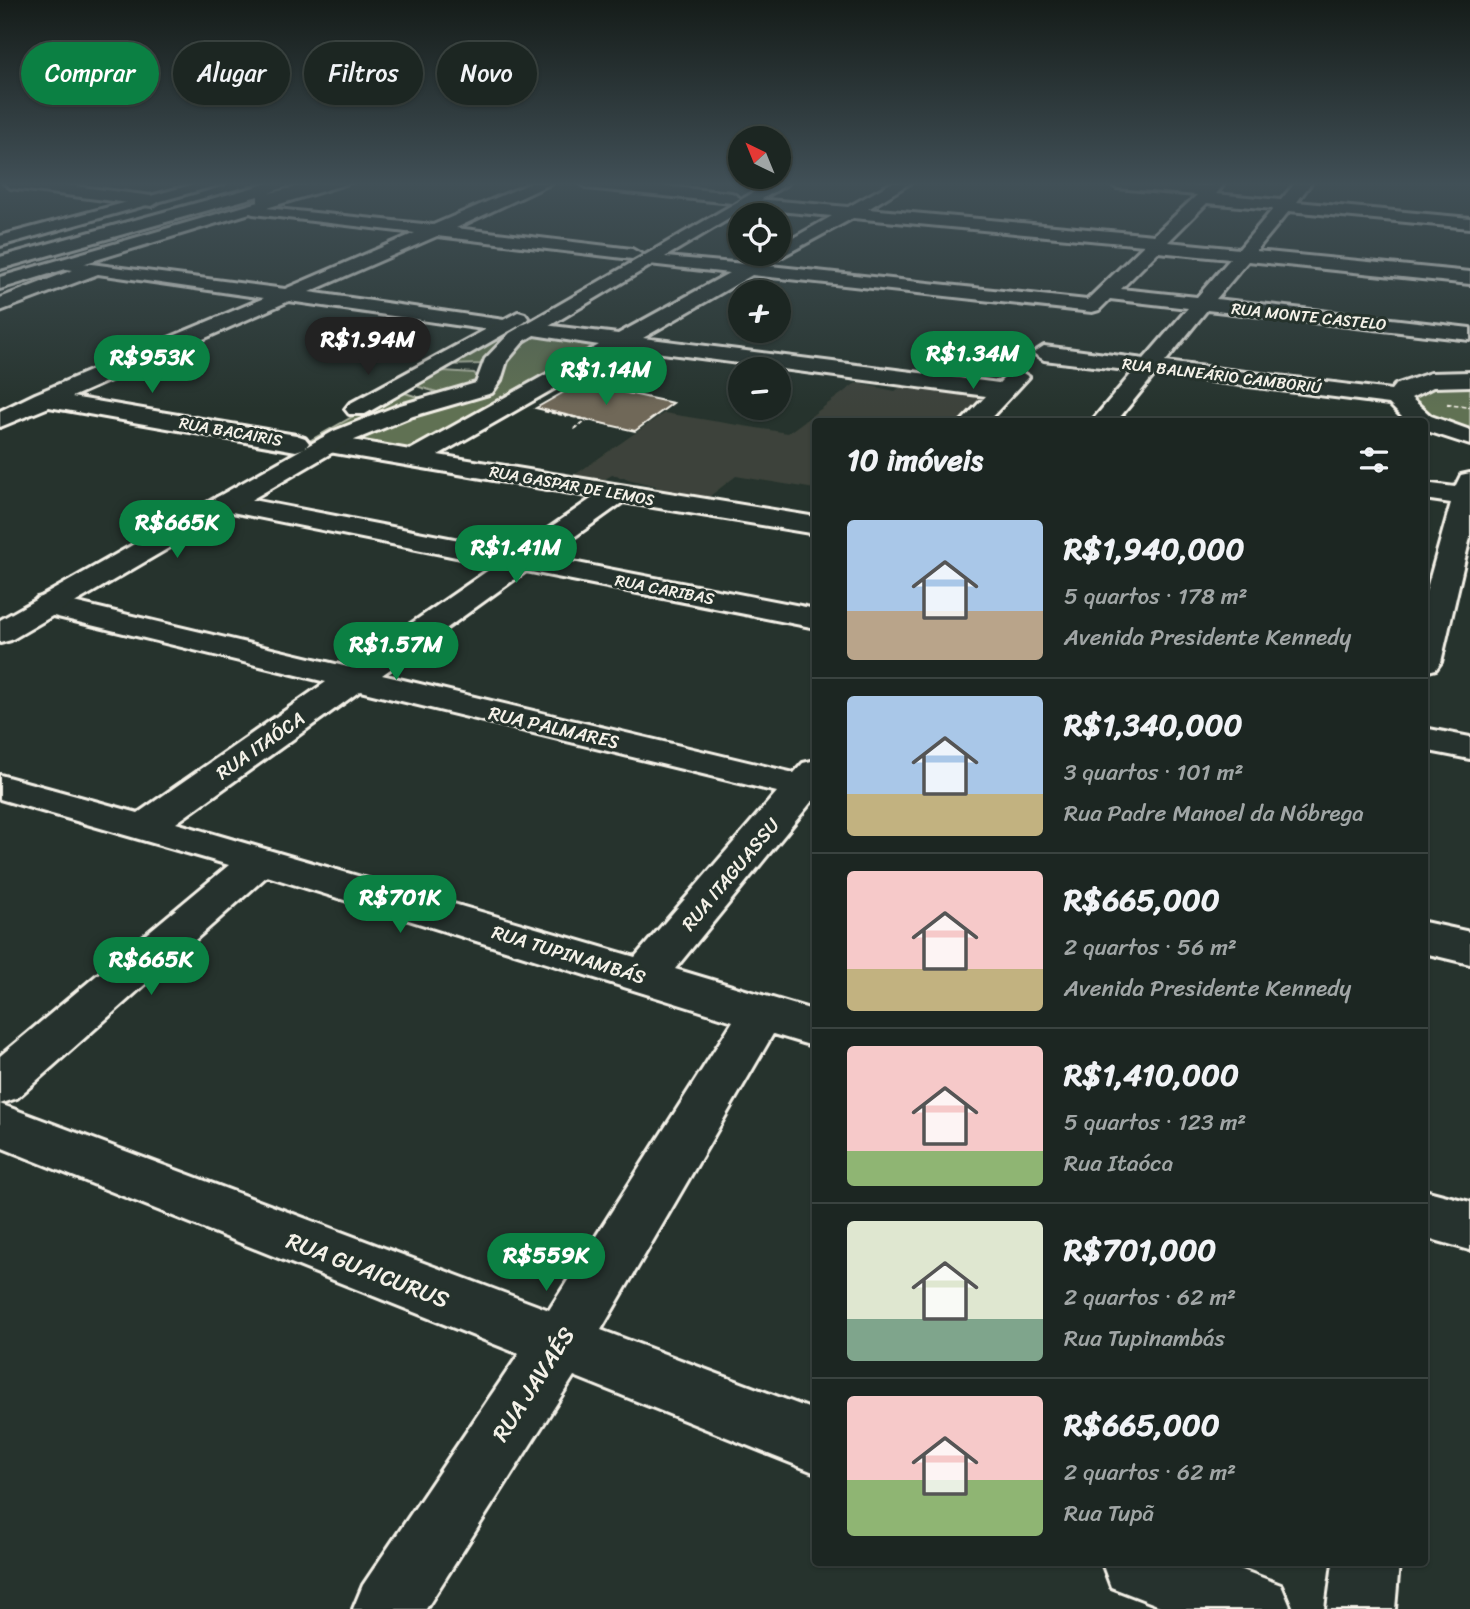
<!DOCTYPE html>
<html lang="pt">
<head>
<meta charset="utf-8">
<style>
  body { margin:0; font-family:Sriracha,sans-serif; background:#29322f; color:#f1f3f6; height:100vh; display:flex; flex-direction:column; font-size:26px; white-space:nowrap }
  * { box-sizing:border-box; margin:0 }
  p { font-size:23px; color:#a0a5a5 }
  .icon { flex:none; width:38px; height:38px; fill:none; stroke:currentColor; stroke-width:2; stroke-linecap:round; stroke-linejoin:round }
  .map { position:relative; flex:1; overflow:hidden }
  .drawer { position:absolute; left:812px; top:418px; width:616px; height:1148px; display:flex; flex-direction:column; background:#1c2622; border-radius:7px; box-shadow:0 2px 5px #0004,0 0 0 2px #3a4340 }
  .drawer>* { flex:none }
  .hud { position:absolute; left:21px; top:42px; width:665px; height:63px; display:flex; gap:14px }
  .needle { width:46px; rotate:317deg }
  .tools { position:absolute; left:728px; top:126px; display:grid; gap:14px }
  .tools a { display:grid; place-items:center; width:63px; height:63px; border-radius:50%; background:#1c2622; box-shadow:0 2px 5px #0004,0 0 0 2px #3a4340; font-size:35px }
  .price { position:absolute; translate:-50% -60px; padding:0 16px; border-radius:24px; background:#0b8043; color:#fff; font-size:23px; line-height:46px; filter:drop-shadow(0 2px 4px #0008) }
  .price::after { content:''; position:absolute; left:50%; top:42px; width:21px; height:16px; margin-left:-10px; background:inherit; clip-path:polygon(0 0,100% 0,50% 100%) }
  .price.selected { background:#222; color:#fff }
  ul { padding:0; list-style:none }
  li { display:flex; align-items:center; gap:21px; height:175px; padding:0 35px }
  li+li { border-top:2px solid #3a4340 }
  li span { display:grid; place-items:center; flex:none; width:196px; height:140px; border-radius:7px; color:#555 }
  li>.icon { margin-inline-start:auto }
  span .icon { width:84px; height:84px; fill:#fffc; stroke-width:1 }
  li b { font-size:30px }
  h2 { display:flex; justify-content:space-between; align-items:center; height:84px; padding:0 35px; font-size:30px }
  .tag { padding:0 24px; border-radius:32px; background:#1c2622; box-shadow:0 2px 5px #0004,0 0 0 2px #3a4340; font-size:24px; line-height:63px }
  .tag.selected { background:#0b8043; color:#fff }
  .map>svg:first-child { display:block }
  .built { fill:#3c433a }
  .green { fill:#617153; stroke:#aab19e; stroke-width:2 }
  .building { fill:#706858; stroke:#f4f1e8; stroke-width:2 }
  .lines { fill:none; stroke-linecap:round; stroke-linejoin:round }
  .minor-casing { stroke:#f4f1e8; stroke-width:6 }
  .major-casing { stroke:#f4f1e8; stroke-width:6 }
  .highway-casing { stroke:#f4f1e8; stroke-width:6 }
  .path { stroke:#f4f1e8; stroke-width:2.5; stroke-dasharray:4.5 2.5; stroke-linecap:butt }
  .minor { fill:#26332d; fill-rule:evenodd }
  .major { fill:#26332d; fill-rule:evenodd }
  .highway { fill:#26332d; fill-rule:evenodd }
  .labels { text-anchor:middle; stroke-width:6; stroke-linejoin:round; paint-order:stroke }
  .far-street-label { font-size:16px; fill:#f4f1e8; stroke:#26332d }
  .street-label { font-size:19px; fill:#f4f1e8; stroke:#26332d }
  .near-street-label { font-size:23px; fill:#f4f1e8; stroke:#26332d }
</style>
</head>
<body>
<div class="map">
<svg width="1470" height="1609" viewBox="0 0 1470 1609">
  <rect width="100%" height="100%" fill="#26332d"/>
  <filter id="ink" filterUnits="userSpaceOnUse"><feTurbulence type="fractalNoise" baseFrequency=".0143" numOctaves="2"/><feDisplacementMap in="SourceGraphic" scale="14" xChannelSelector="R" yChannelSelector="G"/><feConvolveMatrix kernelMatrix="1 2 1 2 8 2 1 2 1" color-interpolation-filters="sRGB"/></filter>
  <g filter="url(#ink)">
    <polygon class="built" points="856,383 895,391 904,385 919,386 973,393 981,398 957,422 816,422 815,489 736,476 706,499 656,490 656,486 612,475 602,481 573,476 664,413 788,433"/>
    <g class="green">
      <polygon points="519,323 527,324 483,364 449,365"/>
      <polygon points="535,335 595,342 597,347 418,448 409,450 354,443 351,438 381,424 476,396 523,338"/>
      <polygon points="443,371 474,373 481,381 444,394 419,387 419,381"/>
      <polygon points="1439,384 1470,384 1470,434 1430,420 1412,402 1414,394"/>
      <polygon points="405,393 424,399 321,442 311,440 393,394"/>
    </g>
    <polygon class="building" points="586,384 673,403 635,431 536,408 573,387 579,388"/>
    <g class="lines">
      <g class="minor-casing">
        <g id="minor">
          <polygon points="4,183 51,183 152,196 160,201 152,206 11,188"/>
          <polygon points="531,183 552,183 456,228 632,249 641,254 632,259 437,236 309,292 504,320 511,322 514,326 511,330 504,332 289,301 72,397 296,435 305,438 309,443 305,448 296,451 49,407 0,427 0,411 35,394 264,298 98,274 0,311 0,298 73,270 60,268 58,264 60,260 285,289 415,233 253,214 247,212 247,206 433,225"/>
          <polygon points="580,183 636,183 732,193 740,198 732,203 587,188"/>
          <path d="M891,183H910L868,209L1154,235L1197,195L1117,188L1110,183L1206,186L1225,183L1216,194L1281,200L1295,183H1311L1297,202L1470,218V228L1289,211L1256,251L1470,272V284L1248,261L1216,299L1470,328V340L1207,310L1165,362L1391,390L1395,385L1430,373L1470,372V386L1433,387L1411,398L1431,416L1470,430V445L1424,430V422H1407L1389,404L1155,374L1116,422H1091L1134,371L1044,360L1033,353L1044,346L1144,359L1188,308L1110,299L1099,310L1092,312L752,275L643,338L999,383L1010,372L1018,370L1029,377L987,422H961L986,396L625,348L438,455L816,517V534L623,502L546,557L816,609V628L526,571L382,675L794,773L803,763L816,760V802L812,801L675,969L816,1011V1047L773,1034L601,1330L816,1411V1473L574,1376L426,1609H353L363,1585L519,1354L0,1147V1104L549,1310L733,1021L267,876L17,1098L0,1104V1056L229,865L0,799V775L138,813L326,682L37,612L32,605L37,598L48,596L348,667L496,565L227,511L217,509L213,503L217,497L227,495L516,551L594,497L329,452L320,449L316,444L320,439L329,436L410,450L599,345L521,333L518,329L521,325L528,323L618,334L729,273L649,264L643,263L640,259L643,255L745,264L753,261L761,265L1087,300L1144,245L853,218L779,258L771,254H779V246L832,216L745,208L737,203L745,198L848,207ZM1207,203L1273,209L1239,249L1168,242ZM1158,252L1230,259L1197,297L1121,289ZM360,691L777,792L635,957L176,823Z"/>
          <polygon points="1470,473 1470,537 1441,662 1436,669 1424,672 1424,599 1451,503 1424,499 1424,483 1455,487 1461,475"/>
          <polygon points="1424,728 1470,737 1470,759 1424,750"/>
          <polygon points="1424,922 1470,932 1470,964 1424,953"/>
          <polygon points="1424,1190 1470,1202 1470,1250 1424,1237"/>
          <polygon points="1102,1563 1224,1563 1281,1585 1291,1609 1168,1609 1111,1587"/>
          <polygon points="1333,1563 1399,1563 1395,1609 1327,1609"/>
        </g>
      </g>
      <g class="major-casing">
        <g id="major">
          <polygon points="199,183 225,183 0,246 0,236"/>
          <polygon points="324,183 349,183 0,289 0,277"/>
          <polygon points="770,183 789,183 524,341 507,361 501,380 492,393 413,416 352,441 11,640 0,643 0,620 334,431 397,406 476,383 485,359 510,333"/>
          <polygon points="518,312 525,314 528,318 525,322 365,414 349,414 345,409 349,404"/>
        </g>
      </g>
      <g class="highway-casing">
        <polygon id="highway" points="269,183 295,183 269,193 315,183 346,183 264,204 258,202 258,196 0,269 0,257"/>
      </g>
      <g class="path">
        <polyline points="1447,404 1470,407"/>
        <polyline points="544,411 588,420"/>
        <polyline points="574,429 586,421"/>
      </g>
      <use href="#minor" class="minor"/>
      <use href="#major" class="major"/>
      <use href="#highway" class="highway"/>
    </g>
  </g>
  <linearGradient id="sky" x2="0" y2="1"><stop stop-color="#151c19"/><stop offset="0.45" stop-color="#415057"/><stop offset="1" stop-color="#415057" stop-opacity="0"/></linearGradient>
  <rect width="1470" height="409" fill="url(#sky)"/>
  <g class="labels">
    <g class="far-street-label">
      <text transform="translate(1309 316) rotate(6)" y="6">RUA MONTE CASTELO</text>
      <text transform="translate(1222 375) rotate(7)" y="6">RUA BALNEÁRIO CAMBORIÚ</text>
      <text transform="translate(231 431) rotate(10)" y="6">RUA BACAIRIS</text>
      <text transform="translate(572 485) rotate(10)" y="6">RUA GASPAR DE LEMOS</text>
      <text transform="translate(665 589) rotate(11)" y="6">RUA CARIBAS</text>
    </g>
    <g class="street-label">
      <text transform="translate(554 727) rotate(13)" y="7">RUA PALMARES</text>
      <text transform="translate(260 745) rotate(-35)" y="7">RUA ITAÓCA</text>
      <text transform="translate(730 874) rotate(-50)" y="7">RUA ITAGUASSU</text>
      <text transform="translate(569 954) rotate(17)" y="7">RUA TUPINAMBÁS</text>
    </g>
    <g class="near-street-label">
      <text transform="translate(368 1270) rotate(21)" y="8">RUA GUAICURUS</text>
      <text transform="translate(533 1384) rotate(-57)" y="8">RUA JAVAÉS</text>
    </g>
  </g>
</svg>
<div class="tools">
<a><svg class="needle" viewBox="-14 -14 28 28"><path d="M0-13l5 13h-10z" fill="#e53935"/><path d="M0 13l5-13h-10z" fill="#a0a5a5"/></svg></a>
<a><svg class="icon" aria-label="locate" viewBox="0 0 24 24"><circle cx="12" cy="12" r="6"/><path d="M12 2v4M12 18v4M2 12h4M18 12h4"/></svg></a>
<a>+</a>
<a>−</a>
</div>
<b class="price selected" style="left:368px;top:377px">R$1.94M</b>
<b class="price" style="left:973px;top:391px">R$1.34M</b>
<b class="price" style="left:152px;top:395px">R$953K</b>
<b class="price" style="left:606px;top:407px">R$1.14M</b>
<b class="price" style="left:177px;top:560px">R$665K</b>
<b class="price" style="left:516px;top:585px">R$1.41M</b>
<b class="price" style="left:396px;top:682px">R$1.57M</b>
<b class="price" style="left:400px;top:935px">R$701K</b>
<b class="price" style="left:151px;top:997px">R$665K</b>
<b class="price" style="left:546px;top:1293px">R$559K</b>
<div class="hud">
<a class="tag selected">Comprar</a>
<a class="tag">Alugar</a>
<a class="tag">Filtros</a>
<a class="tag">Novo</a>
</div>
<section class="drawer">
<h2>10 imóveis<svg class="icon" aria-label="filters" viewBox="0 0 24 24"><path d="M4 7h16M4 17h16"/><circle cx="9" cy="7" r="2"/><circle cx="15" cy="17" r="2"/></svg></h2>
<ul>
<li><span style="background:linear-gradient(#a9c7e8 65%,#b9a48a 0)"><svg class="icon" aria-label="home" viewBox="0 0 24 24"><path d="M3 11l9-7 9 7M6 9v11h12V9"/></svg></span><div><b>R$1,940,000</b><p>5 quartos · 178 m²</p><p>Avenida Presidente Kennedy</p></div></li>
<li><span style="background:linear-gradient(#a9c7e8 70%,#c2b280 0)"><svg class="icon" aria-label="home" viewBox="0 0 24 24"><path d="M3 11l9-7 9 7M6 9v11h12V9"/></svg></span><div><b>R$1,340,000</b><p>3 quartos · 101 m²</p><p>Rua Padre Manoel da Nóbrega</p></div></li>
<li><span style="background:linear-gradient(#f6c9c9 70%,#c2b280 0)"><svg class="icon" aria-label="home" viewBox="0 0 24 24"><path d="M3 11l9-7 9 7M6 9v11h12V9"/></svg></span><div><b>R$665,000</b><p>2 quartos · 56 m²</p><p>Avenida Presidente Kennedy</p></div></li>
<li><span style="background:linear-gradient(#f6c9c9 75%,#8fb573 0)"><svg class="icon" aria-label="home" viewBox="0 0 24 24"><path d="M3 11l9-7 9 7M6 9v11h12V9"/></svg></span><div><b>R$1,410,000</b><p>5 quartos · 123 m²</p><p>Rua Itaóca</p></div></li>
<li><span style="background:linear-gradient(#dfe7d0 70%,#7fa58c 0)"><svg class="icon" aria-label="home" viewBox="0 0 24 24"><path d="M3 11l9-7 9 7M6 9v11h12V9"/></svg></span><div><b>R$701,000</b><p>2 quartos · 62 m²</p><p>Rua Tupinambás</p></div></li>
<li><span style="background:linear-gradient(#f6c9c9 60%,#8fb573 0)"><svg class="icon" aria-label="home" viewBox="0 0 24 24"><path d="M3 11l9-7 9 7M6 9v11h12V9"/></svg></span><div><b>R$665,000</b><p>2 quartos · 62 m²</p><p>Rua Tupã</p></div></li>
</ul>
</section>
</div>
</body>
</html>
